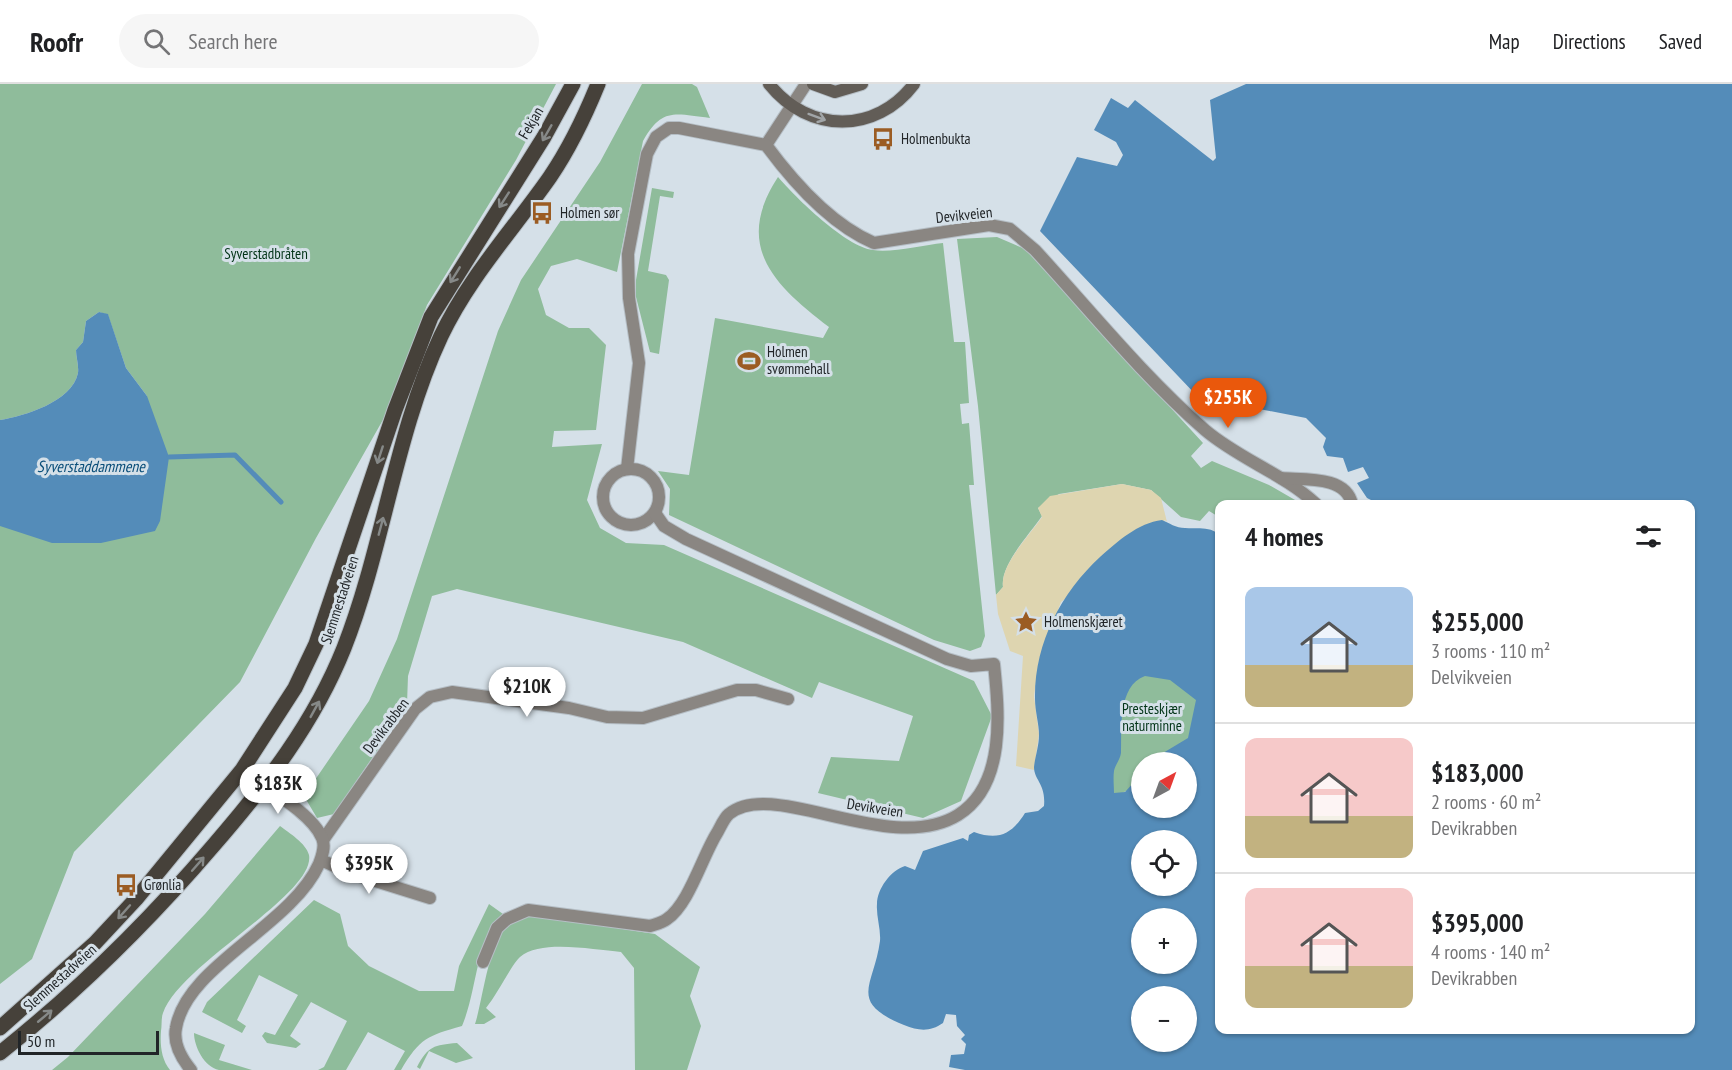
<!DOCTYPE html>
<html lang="en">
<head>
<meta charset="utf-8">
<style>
  body { margin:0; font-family:"PT Sans Narrow",sans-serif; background:#f6f6f6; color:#202124; height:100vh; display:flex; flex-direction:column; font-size:22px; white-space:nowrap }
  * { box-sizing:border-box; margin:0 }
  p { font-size:20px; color:#757577 }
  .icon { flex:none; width:33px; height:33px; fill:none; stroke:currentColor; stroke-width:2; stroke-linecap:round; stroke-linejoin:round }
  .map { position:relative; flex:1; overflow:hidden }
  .panel { position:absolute; left:1215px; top:416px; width:480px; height:534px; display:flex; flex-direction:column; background:#fff; border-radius:12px; box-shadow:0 2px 4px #0004 }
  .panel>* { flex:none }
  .needle { width:39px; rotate:41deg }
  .controls { position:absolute; left:1131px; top:668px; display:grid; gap:12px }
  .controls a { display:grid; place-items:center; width:66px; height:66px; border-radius:50%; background:#fff; box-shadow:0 2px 4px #0004; font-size:30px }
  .scale { position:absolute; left:18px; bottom:15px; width:141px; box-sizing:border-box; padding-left:6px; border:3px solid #212528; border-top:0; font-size:16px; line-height:21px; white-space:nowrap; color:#212528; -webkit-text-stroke:4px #d5e0e8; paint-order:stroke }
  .price { position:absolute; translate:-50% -51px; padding:0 14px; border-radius:21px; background:#fff; color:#222; font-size:20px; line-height:39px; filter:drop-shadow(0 2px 3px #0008) }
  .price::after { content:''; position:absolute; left:50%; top:36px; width:18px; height:14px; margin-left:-9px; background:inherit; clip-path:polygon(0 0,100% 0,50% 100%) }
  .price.selected { background:#ea580c; color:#fff }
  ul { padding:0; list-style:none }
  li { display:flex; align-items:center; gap:18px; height:150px; padding:0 30px }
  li+li { border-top:2px solid #e0e0e0 }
  li span { display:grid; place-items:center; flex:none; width:168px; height:120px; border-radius:12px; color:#555 }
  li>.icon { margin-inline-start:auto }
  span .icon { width:72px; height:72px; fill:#fffc; stroke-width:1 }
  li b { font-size:26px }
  h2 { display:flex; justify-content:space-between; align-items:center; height:72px; padding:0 30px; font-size:26px }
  header { display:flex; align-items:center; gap:36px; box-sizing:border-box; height:84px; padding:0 30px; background:#fff; border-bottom:2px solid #e0e0e0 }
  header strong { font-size:28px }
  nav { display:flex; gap:33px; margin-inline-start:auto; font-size:21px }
  .search { width:420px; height:54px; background:#f6f6f6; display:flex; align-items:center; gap:15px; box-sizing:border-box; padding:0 21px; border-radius:33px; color:#757577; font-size:22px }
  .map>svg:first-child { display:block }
  .green { fill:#8fbc9b }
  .sand { fill:#ded5b0 }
  .water { fill:#548cb9; fill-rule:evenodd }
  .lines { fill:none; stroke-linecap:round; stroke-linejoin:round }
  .stream { stroke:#548cb9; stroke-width:5 }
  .minor-casing { stroke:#b5bec5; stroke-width:14 }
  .secondary-casing { stroke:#b5bec5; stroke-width:14 }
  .primary-casing { stroke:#b5bec5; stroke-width:17 }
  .minor { stroke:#8a8682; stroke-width:12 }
  .secondary { stroke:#625d57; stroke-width:12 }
  .primary { stroke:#46413a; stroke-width:15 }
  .oneway { stroke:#a1a5a7 }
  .oneway2 { stroke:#868988 }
  .labels { text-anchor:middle; stroke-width:6; stroke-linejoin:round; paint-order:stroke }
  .street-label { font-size:15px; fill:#212528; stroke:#d5e0e8 }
  .poi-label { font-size:15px; fill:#212528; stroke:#d5e0e8; text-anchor:start }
  .park-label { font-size:15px; fill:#023417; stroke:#d5e0e8 }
  .water-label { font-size:16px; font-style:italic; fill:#0a4e79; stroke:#d5e0e8 }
</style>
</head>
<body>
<header>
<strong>Roofr</strong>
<div class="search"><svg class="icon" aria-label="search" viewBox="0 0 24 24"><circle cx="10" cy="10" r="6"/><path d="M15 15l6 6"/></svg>Search here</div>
<nav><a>Map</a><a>Directions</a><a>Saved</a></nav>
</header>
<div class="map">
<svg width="1732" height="986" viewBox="0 0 1732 986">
  <rect width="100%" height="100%" fill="#d5e0e8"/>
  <g class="green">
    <path d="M0,0H556L516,76L427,221L384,334L316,454L240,598L74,768L32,875L0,900V442H4L147,312L126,284L108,231L99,228L86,237L83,258L76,266C76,273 79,283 78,289C72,318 24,332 0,336Z"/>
    <path d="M642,0H692L697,3L710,34C675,30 662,23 643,57L617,188L577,175L551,182L538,205L546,231L569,244H589L606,261L596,346L554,347L552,363L602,360L587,416L600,444L626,459L664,461L974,597L992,632L961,717L923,734L818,709L831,673L899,677L913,632L819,598L812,614L683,558L457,505L432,512L408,592L407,620L400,633L334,730L317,734L304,712L369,617L397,555L498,247L521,196L600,78Z"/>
    <path d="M778,93C796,114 846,163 873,166C892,169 923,161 943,159L954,258H965L969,319L960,320L962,340L969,339L974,401H969L985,552L981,563L970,567L934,556L669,431L670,405L658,387L689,391L715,234L823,254L829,243C774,201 733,162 778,93Z"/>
    <polygon points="652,104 674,108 673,114 660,112 648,187 666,191 669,196 659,270 650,268 636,213 636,196"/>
    <path d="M997,153L1025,165L1203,359L1191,372L1201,384L1212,377L1269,401L1302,420H1220L1219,433L1209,427L1200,437L1181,433L1151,406L1122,400L1059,410L1038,424L1042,432C1029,451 1000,481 1003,503L996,511L978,322L957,155Z"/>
    <polygon points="1068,524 1205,619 1188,658 1166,678 1142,678 1141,700 1072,733"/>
    <path d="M280,742C289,749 306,759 309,771C316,810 180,880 163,929C161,934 162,942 161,947C160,960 161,975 170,986H52L68,973L205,830Z"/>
    <path d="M314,816L340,830L348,862L369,882L419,907H454L459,882L489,820L503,830C474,861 478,904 462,942C427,952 420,954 401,986H394L405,967L368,948L346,986H318L324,983L347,937L311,918L290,952L301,960L296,964L267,959L262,952L265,948L275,951L298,911L259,891L237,936L246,942L242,949L202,928L207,918Z"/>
    <path d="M533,831L655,850L700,883L690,912L701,942L687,986H635L634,884L621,868C594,866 541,855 520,873C512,880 497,911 486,924L496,933L484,940H475C484,913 488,851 515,836C520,833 527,832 533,831Z"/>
    <path d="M194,949L225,961L219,976L252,986C242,986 229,986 219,986C204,983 194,962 194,949Z"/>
    <path d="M457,959L473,974L456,979L429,967L420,985L417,983C428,962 434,961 457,959Z"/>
  </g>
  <path class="sand" d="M1122,400L1151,406L1161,414L1167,438L1165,436L1061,518L1039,577L1034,612L1039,650L1034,686L1016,682L1023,572L1010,567L998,530L996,511L1003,503C1000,481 1029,452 1042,433L1038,424L1050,412Z"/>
  <g class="water">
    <path d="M1246,0H1732V986H965L949,983L951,971L964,970L966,960L961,955L965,951L957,942L956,931L946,930L943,939C930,948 919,947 904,941C847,918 874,902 880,857C881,845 876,832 877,820C877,805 891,786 905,782L915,786L923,767L963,754L968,757L969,751L974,748C999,757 1012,750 1025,729L1038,727L1044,722C1046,700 1034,696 1034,683C1035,673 1039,662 1039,651C1039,640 1035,627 1035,615C1034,560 1061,509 1100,473C1118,457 1138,439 1162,436C1169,439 1176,444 1185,444C1198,445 1208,442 1219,450V467L1215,474L1220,479V945H1690V420H1379L1367,414L1357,399L1369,394L1363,383L1348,388L1343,374L1327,372L1323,363L1326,354L1306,334L1198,313L1040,147L1077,73L1117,82L1123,71L1116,58L1094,46L1111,14L1128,24L1135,16L1213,77L1216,74L1210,16ZM1145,592L1170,596L1196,616L1188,654L1163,669L1155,678H1186V723H1142L1141,690L1136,689L1132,694L1135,697L1125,708L1114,709C1114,702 1113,694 1114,687C1115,681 1120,676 1121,669C1122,646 1117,602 1145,592ZM1142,756H1186V801H1142ZM1142,834H1186V879H1142ZM1142,912H1186V957H1142Z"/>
    <path d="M99,228L108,230L126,284L147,312L169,373L160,437L155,447L101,459H52L0,442V336C24,332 72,318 78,289C79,282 76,273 76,266L83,258L86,237Z"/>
  </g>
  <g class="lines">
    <polyline class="stream" points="169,373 235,371 281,418"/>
    <g class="minor-casing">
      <g id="minor">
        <polyline points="766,61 806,0"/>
        <circle cx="631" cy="413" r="28"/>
        <path d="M627,385L639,279L629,214L628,170L647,70L656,53L669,44H679L766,61C794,99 830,140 874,159L989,141L1010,145L1035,166C1090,226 1143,292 1205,346C1239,375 1284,390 1316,420"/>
        <path d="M1281,394C1303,396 1346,391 1352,420"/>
        <polyline points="323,756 415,625 430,613 452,608 569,624 607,633 643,634 737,606 756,606 788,615"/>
        <polyline points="321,776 350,789 430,814"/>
        <path d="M483,878L497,844L507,835L528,826L650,842C656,840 662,839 667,835C689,820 702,773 717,749C720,744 724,734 729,730C773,693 890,773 958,731C1006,701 999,629 994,580L971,582L947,575L686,455L664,442L655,429"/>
        <path d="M191,986C182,975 173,959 176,944C186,882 291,842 319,780C322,772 326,762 322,754C312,729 264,703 242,686"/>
      </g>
    </g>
    <g class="secondary-casing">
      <g id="secondary">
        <path d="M769,0C809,50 876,50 914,0"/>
        <polyline points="813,0 835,8 862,0"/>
      </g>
    </g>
    <g class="primary-casing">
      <g id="primary">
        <polyline points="0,944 95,859 136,815 242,686 295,604 316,560 395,326 431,233 544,53 573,0"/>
        <path d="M0,969C78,907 148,838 213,762C266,701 314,639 344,564C384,462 395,350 441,252C469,193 513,146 550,93C569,65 585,32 598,0"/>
      </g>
    </g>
    <use href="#minor" class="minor"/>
    <use href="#secondary" class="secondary"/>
    <use href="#primary" class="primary"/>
  </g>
  <defs><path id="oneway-shaft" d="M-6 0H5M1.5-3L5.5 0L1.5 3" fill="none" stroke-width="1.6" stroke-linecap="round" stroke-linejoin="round" transform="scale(1.5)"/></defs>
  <use class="oneway" href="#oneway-shaft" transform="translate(817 33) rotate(20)"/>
  <g class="oneway2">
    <use href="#oneway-shaft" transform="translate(547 49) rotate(120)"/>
    <use href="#oneway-shaft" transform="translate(504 116) rotate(123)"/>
    <use href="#oneway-shaft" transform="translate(455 191) rotate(122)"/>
    <use href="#oneway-shaft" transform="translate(380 371) rotate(108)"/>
    <use href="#oneway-shaft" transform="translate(381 442) rotate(-75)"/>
    <use href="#oneway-shaft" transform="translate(315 625) rotate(-61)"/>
    <use href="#oneway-shaft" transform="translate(198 780) rotate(-49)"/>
    <use href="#oneway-shaft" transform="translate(124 828) rotate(132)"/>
    <use href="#oneway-shaft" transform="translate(45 932) rotate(-40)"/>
  </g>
  <defs>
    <g id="bus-bare" transform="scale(1.8)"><path d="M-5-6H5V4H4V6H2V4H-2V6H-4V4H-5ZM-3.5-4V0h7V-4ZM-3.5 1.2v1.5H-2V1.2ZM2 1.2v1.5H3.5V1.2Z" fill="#9b5c23" stroke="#d5e0e8" stroke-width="2.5" paint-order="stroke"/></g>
    <g id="stadium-bare" transform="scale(1.8)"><path d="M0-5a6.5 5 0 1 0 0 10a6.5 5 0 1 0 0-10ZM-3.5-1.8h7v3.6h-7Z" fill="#9b5c23" stroke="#d5e0e8" stroke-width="2.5" paint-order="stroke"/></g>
    <g id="sight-bare" transform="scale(1.8)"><path d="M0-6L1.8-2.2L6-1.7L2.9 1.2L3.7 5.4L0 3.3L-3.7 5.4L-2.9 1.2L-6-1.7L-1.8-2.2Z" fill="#9b5c23" stroke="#d5e0e8" stroke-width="2.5" paint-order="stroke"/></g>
  </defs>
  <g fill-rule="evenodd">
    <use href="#bus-bare" x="883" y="55"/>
    <use href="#bus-bare" x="542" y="129"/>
    <use href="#stadium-bare" x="749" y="277"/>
    <use href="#sight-bare" x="1026" y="538"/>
    <use href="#bus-bare" x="126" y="801"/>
  </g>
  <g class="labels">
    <g class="street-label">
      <text transform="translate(531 39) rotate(-60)" y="5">Fekjan</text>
      <text transform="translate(964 131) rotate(-6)" y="5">Devikveien</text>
      <text transform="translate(340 516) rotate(-72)" y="5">Slemmestadveien</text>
      <text transform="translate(386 642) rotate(-53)" y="5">Devikrabben</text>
      <text transform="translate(875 724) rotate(9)" y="5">Devikveien</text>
      <text transform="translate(60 894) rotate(-42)" y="5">Slemmestadveien</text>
    </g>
    <g class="poi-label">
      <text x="901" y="60">Holmenbukta</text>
      <text x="560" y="134">Holmen sør</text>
      <text x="767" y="273">Holmen<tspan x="767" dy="17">svømmehall</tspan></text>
      <text x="1044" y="543">Holmenskjæret</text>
      <text x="144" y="806">Grønlia</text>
    </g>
    <g class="park-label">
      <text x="266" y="175">Syverstadbråten</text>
      <text x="1152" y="630">Presteskjær<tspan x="1152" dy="17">naturminne</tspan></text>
    </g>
    <g class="water-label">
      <text x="91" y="388">Syverstaddammene</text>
    </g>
  </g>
</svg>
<div class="controls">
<a><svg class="needle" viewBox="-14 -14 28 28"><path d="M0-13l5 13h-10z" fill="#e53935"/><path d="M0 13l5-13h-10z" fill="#757577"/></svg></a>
<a><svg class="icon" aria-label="locate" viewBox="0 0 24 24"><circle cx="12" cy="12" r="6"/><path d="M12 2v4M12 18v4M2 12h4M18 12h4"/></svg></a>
<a>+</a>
<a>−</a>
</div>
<div class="scale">50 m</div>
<b class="price selected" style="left:1228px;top:345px">$255K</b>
<b class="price" style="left:527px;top:634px">$210K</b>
<b class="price" style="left:278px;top:731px">$183K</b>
<b class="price" style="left:369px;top:811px">$395K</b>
<section class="panel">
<h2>4 homes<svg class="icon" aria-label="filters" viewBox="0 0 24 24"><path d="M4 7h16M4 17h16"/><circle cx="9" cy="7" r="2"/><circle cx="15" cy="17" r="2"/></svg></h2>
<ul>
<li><span style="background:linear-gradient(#a9c7e8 65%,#c2b280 0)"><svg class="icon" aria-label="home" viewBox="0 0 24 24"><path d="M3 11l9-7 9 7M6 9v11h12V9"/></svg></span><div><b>$255,000</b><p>3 rooms · 110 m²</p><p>Delvikveien</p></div></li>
<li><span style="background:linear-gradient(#f6c9c9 65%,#c2b280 0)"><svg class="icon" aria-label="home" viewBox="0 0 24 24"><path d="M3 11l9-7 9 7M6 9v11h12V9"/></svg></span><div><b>$183,000</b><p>2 rooms · 60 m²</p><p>Devikrabben</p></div></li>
<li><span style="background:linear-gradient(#f6c9c9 65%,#c2b280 0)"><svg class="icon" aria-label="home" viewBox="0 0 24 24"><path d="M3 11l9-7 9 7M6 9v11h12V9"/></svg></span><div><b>$395,000</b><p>4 rooms · 140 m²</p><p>Devikrabben</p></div></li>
</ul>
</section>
</div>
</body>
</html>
